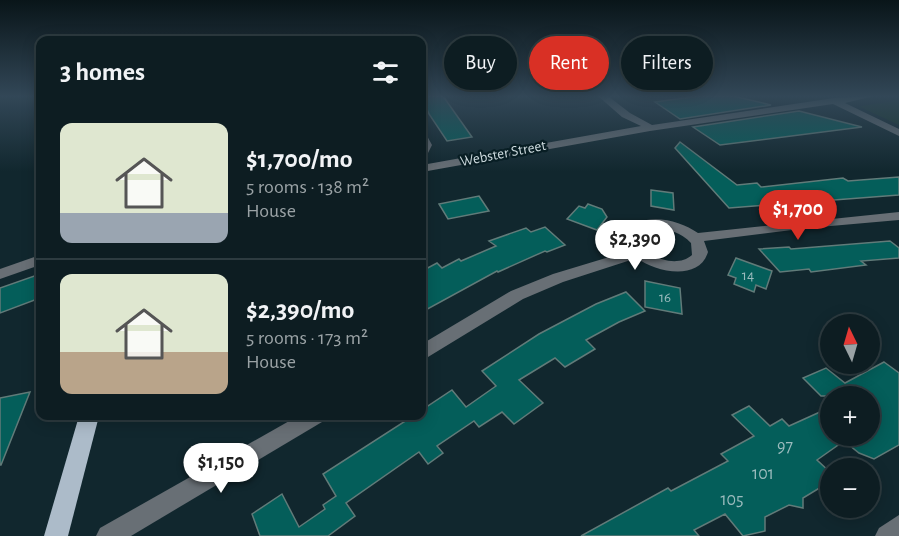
<!DOCTYPE html>
<html lang="en">
<head>
<meta charset="utf-8">
<style>
  body { margin:0; font-family:"Alegreya Sans",sans-serif; background:#1b2a2f; color:#f1f3f6; height:100vh; display:flex; flex-direction:column; font-size:22px; white-space:nowrap }
  * { box-sizing:border-box; margin:0 }
  p { font-size:20px; color:#9aa2a5 }
  .icon { flex:none; width:33px; height:33px; fill:none; stroke:currentColor; stroke-width:2; stroke-linecap:round; stroke-linejoin:round }
  .map { position:relative; flex:1; overflow:hidden }
  .details { position:absolute; left:36px; top:36px; width:390px; height:384px; display:flex; flex-direction:column; background:#0d1d22; border-radius:12px; box-shadow:0 3px 15px #0003,0 0 0 2px #2d3b40 }
  .details>* { flex:none }
  .hud { position:absolute; left:444px; top:36px; width:364px; height:54px; display:flex; gap:12px }
  .needle { width:39px; rotate:355deg }
  .controls { position:absolute; left:820px; top:314px; display:grid; gap:12px }
  .controls a { display:grid; place-items:center; width:60px; height:60px; border-radius:50%; background:#0d1d22; box-shadow:0 3px 15px #0003,0 0 0 2px #2d3b40; font-size:30px }
  .price { position:absolute; translate:-50% -51px; padding:0 14px; border-radius:21px; background:#fff; color:#222; font-size:20px; line-height:39px; filter:drop-shadow(0 2px 3px #0008) }
  .price::after { content:''; position:absolute; left:50%; top:36px; width:18px; height:14px; margin-left:-9px; background:inherit; clip-path:polygon(0 0,100% 0,50% 100%) }
  .price.selected { background:#d93025; color:#fff }
  ul { padding:0; list-style:none }
  li { display:flex; align-items:center; gap:18px; height:150px; padding:0 24px }
  li+li { border-top:2px solid #2d3b40 }
  li span { display:grid; place-items:center; flex:none; width:168px; height:120px; border-radius:12px; color:#555 }
  li>.icon { margin-inline-start:auto }
  span .icon { width:72px; height:72px; fill:#fffc; stroke-width:1 }
  li b { font-size:26px }
  h2 { display:flex; justify-content:space-between; align-items:center; height:72px; padding:0 24px; font-size:26px }
  .pill { padding:0 21px; border-radius:27px; background:#0d1d22; box-shadow:0 3px 15px #0003,0 0 0 2px #2d3b40; font-size:21px; line-height:54px }
  .pill.selected { background:#d93025; color:#fff }
  .map>svg:first-child { display:block }
  .green { fill:#153527 }
  .building { fill:#045e5a; stroke:#617b79; stroke-width:1.5 }
  .lines { fill:none; stroke-linecap:round; stroke-linejoin:round }
  .minor { fill:#686f75; fill-rule:evenodd }
  .major { fill:#acbbc9; fill-rule:evenodd }
  .labels { text-anchor:middle; stroke-width:4.5; stroke-linejoin:round; paint-order:stroke }
  .far-street-label { font-size:15px; fill:#cddade; stroke:#081e24 }
  .number-label { font-size:15px; fill:#9bbbbd }
  .near-number-label { font-size:18px; fill:#9bbbbd }
</style>
</head>
<body>
<div class="map">
<svg width="899" height="536" viewBox="0 0 899 536">
  <rect width="100%" height="100%" fill="#11272e"/>
  <polygon class="green" points="899,100 899,125 860,107 861,106"/>
  <g class="building">
    <polygon points="422,96 443,96 472,137 447,141 429,114"/>
    <polygon points="699,96 733,96 771,105 680,119 655,102"/>
    <polygon points="799,111 862,127 720,145 693,127"/>
    <polygon points="680,142 737,185 757,183 761,187 843,178 848,181 899,177 899,195 729,208 675,148"/>
    <polygon points="651,190 673,193 674,210 651,206"/>
    <polygon points="479,196 489,211 448,219 439,204"/>
    <polygon points="588,204 602,209 607,217 597,230 567,219 579,206 585,208"/>
    <polygon points="545,227 565,245 547,252 545,251 498,272 497,271 422,312 422,271 437,263 442,268 459,259 461,261 496,246 489,241 526,228 531,232"/>
    <polygon points="890,241 899,248 899,258 861,261 866,265 811,272 809,269 780,272 759,249 789,247 791,249"/>
    <polygon points="736,258 772,271 766,289 756,285 754,292 734,284 736,278 728,275"/>
    <polygon points="40,274 40,298 0,313 0,288"/>
    <polygon points="645,281 680,288 682,314 645,307"/>
    <polygon points="626,292 645,311 619,322 586,340 595,349 565,367 555,358 519,380 543,403 514,424 502,412 479,427 474,421 437,446 443,453 428,464 419,452 346,503 355,516 328,536 260,536 252,514 282,494 299,527 325,509 323,505 336,496 323,474 413,416 422,416 422,410 452,390 466,407 496,386 482,371 539,334 596,304"/>
    <polygon points="884,362 899,373 899,445 874,459 859,453 844,441 817,460 831,473 831,481 803,498 803,508 789,505 765,517 765,531 743,536 725,514 694,530 699,536 581,536 668,488 671,491 728,461 721,454 754,436 732,415 749,406 770,426 782,419 789,426 831,407 831,435 870,435 870,396 821,396 803,378 826,368 845,383"/>
    <polygon points="30,392 1,465 0,465 0,398"/>
  </g>
  <g class="lines">
    <g class="minor">
      <polygon points="598,96 608,96 630,113 652,125 834,98 874,96 845,103 899,129 899,136 833,104 650,131 422,172 422,165 641,126 622,117"/>
      <polygon points="422,133 426,134 432,145 426,157 422,158"/>
      <path d="M899,212V220L808,228L704,241L708,252C699,282 655,272 637,258L563,282L523,299L428,357L422,359V344L511,291L553,274L629,251L623,242V234C640,211 677,218 698,233ZM653,227C668,229 681,232 691,243L692,255C676,269 648,257 637,242V235L641,231Z"/>
      <polygon points="40,255 40,265 0,279 0,269"/>
      <polygon points="298,416 325,416 322,422 131,536 96,536 100,528"/>
      <polygon points="899,515 899,536 875,536 879,528"/>
    </g>
    <polygon class="major" points="79,416 99,416 68,536 44,536"/>
  </g>
  <linearGradient id="sky" x2="0" y2="1"><stop stop-color="#091519"/><stop offset="0.56" stop-color="#324757"/><stop offset="1" stop-color="#324757" stop-opacity="0"/></linearGradient>
  <rect width="899" height="172" fill="url(#sky)"/>
  <g class="labels">
    <g class="far-street-label">
      <text transform="translate(503 153) rotate(-11)" y="5">Webster Street</text>
    </g>
    <g class="number-label">
      <text x="748" y="280">14</text>
      <text x="665" y="302">16</text>
    </g>
    <g class="near-number-label">
      <text x="785" y="452">97</text>
      <text x="763" y="479">101</text>
      <text x="732" y="505">105</text>
    </g>
  </g>
</svg>
<div class="controls">
<a><svg class="needle" viewBox="-14 -14 28 28"><path d="M0-13l5 13h-10z" fill="#e53935"/><path d="M0 13l5-13h-10z" fill="#9aa2a5"/></svg></a>
<a>+</a>
<a>−</a>
</div>
<b class="price selected" style="left:798px;top:241px">$1,700</b>
<b class="price" style="left:635px;top:271px">$2,390</b>
<b class="price" style="left:221px;top:494px">$1,150</b>
<div class="hud">
<a class="pill">Buy</a>
<a class="pill selected">Rent</a>
<a class="pill">Filters</a>
</div>
<section class="details">
<h2>3 homes<svg class="icon" aria-label="filters" viewBox="0 0 24 24"><path d="M4 7h16M4 17h16"/><circle cx="9" cy="7" r="2"/><circle cx="15" cy="17" r="2"/></svg></h2>
<ul>
<li><span style="background:linear-gradient(#dfe7d0 75%,#9aa5b1 0)"><svg class="icon" aria-label="home" viewBox="0 0 24 24"><path d="M3 11l9-7 9 7M6 9v11h12V9"/></svg></span><div><b>$1,700/mo</b><p>5 rooms · 138 m²</p><p>House</p></div></li>
<li><span style="background:linear-gradient(#dfe7d0 65%,#b9a48a 0)"><svg class="icon" aria-label="home" viewBox="0 0 24 24"><path d="M3 11l9-7 9 7M6 9v11h12V9"/></svg></span><div><b>$2,390/mo</b><p>5 rooms · 173 m²</p><p>House</p></div></li>
</ul>
</section>
</div>
</body>
</html>
